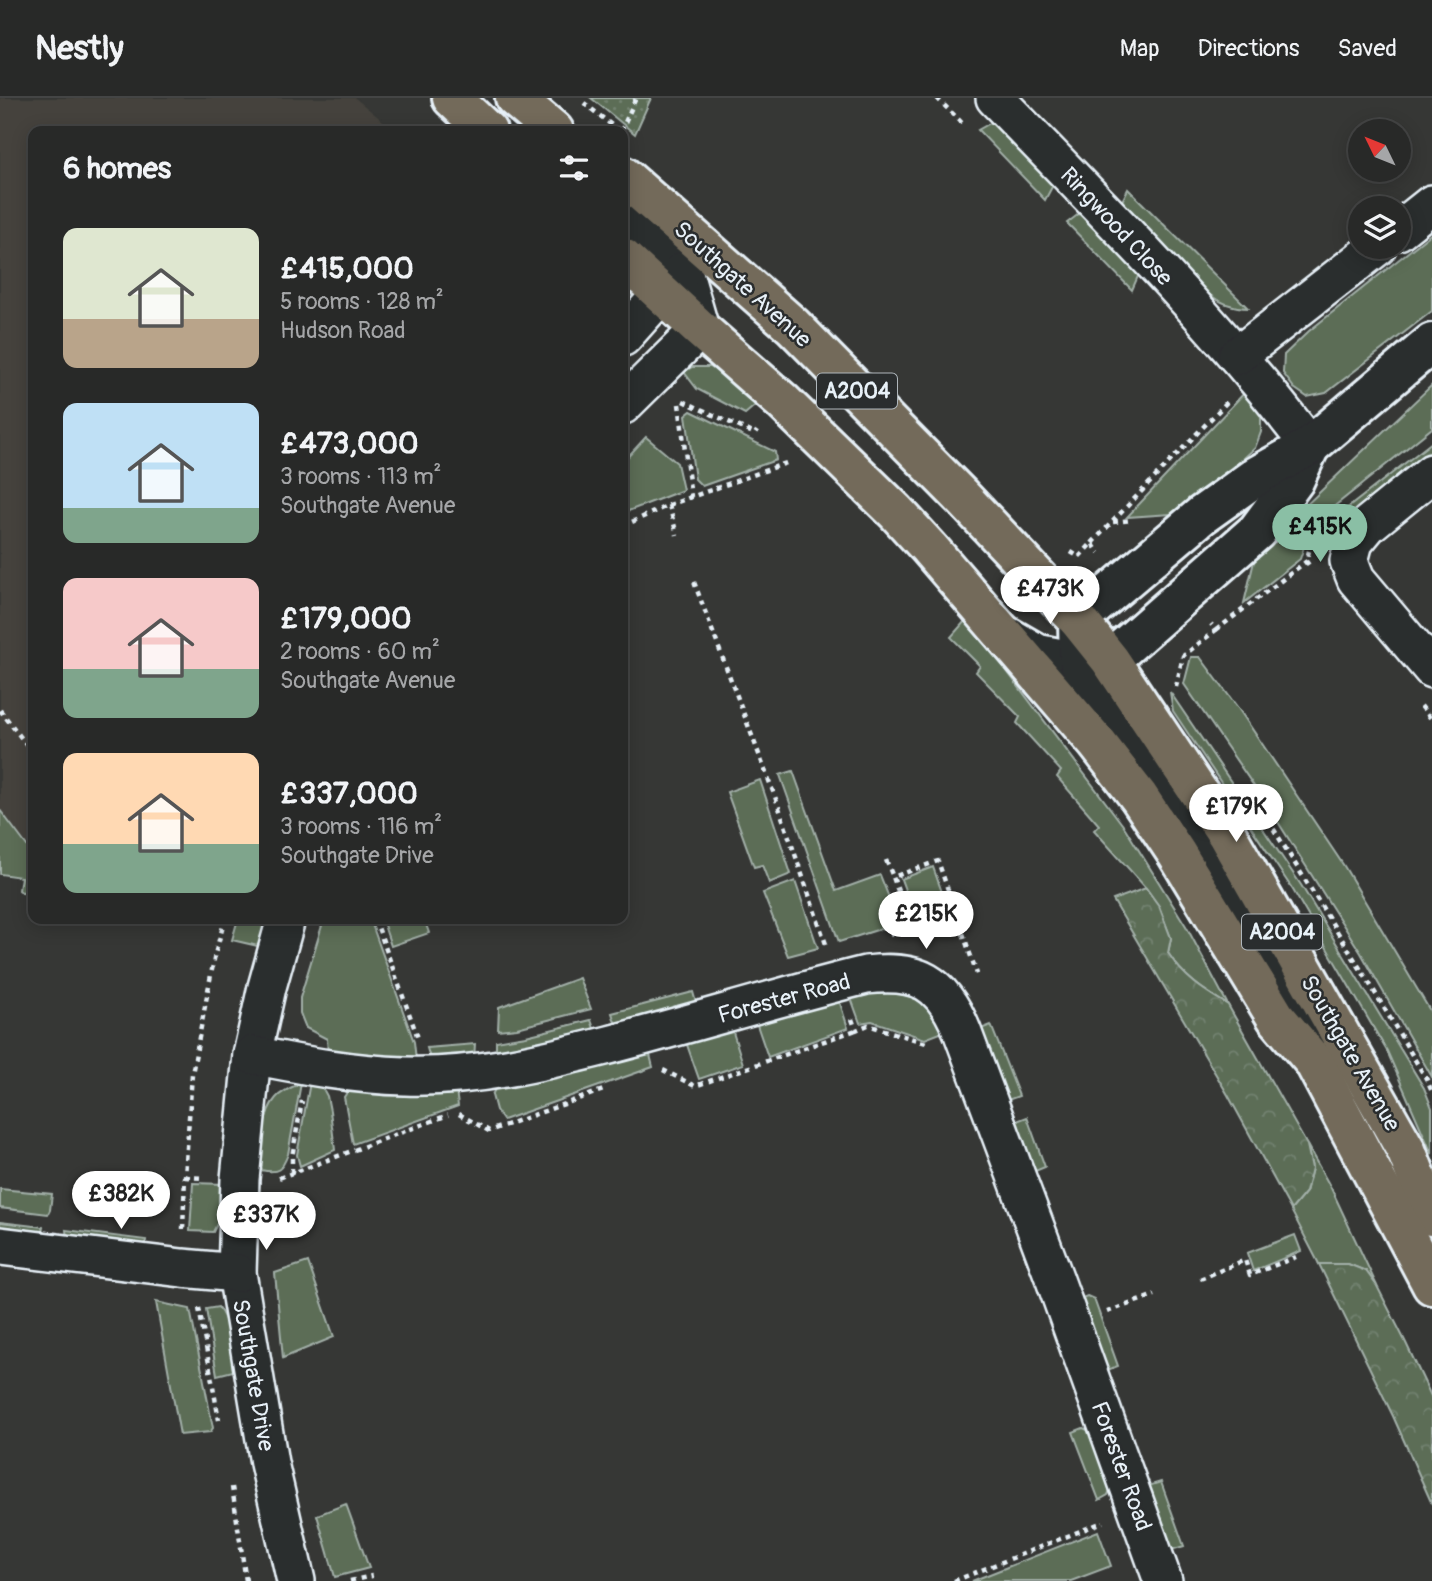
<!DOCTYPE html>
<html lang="en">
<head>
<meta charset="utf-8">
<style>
  body { margin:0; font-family:Pangolin,sans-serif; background:#343534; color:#f1f3f6; height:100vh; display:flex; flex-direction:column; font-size:26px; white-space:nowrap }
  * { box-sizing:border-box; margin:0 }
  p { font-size:23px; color:#a5a6a8 }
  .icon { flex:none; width:38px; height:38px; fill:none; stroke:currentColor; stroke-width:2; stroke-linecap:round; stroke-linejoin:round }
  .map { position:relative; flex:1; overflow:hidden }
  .panel { position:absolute; left:28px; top:28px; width:600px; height:798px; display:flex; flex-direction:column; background:#282928; border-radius:14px; box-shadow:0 4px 18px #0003,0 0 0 2px #444545 }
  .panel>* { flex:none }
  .needle { width:46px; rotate:313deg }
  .fabs { position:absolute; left:1348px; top:21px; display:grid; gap:14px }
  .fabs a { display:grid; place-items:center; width:63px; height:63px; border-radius:50%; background:#282928; box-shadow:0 4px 18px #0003,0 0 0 2px #444545; font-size:35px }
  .price { position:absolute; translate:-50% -60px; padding:0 16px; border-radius:24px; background:#fff; color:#222; font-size:23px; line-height:46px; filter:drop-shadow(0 2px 4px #0008) }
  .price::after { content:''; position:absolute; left:50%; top:42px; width:21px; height:16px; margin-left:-10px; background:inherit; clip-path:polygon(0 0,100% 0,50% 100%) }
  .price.selected { background:#8abfa5; color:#111 }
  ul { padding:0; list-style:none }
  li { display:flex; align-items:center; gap:21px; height:175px; padding:0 35px }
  li span { display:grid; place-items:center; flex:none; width:196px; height:140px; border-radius:14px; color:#555 }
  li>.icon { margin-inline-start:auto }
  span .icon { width:84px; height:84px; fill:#fffc; stroke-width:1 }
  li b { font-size:30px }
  h2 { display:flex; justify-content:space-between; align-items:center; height:84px; padding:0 35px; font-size:30px }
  header { display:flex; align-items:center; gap:42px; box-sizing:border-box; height:98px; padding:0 35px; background:#282928; border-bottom:2px solid #444545 }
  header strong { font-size:33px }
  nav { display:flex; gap:38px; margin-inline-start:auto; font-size:24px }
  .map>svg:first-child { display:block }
  .built { fill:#45433d }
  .grass { fill:#5b6d57; stroke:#a2afa8; stroke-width:2 }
  .forest { fill:url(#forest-crowns); stroke:#a2afa8; stroke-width:2 }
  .park { fill:url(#park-dots); stroke:#a2afa8; stroke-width:2 }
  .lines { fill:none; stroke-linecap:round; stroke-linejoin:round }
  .minor-casing { stroke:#e8f1f8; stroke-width:42 }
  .tertiary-casing { stroke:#e8f1f8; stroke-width:44 }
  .primary-casing { stroke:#e8f1f8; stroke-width:44 }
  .path { stroke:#e8f1f8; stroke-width:4.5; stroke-dasharray:5 5; stroke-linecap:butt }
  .minor { stroke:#2a2d2e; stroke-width:37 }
  .tertiary { stroke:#2a2d2e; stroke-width:38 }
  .primary { stroke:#736b5a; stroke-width:38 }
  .labels { text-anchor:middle; stroke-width:5; stroke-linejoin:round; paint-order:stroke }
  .shield { fill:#2a2d2e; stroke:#afb6bb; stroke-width:2 }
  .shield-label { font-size:21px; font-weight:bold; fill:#e8f1f8 }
  .street-label { font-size:23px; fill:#e8f1f8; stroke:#2a2d2e }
</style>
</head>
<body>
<header>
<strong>Nestly</strong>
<nav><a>Map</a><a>Directions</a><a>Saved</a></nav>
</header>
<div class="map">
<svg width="1432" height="1483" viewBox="0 0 1432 1483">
  <defs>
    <pattern id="forest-crowns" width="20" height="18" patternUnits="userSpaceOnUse" patternTransform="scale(1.75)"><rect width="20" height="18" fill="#5b6d57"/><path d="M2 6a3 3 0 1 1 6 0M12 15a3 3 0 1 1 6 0" fill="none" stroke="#738270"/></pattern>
    <pattern id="park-dots" width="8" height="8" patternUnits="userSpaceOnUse" patternTransform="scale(1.75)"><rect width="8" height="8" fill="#5b6d57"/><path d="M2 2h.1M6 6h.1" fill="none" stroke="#738270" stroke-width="1.8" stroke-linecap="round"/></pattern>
  </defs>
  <rect width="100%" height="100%" fill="#363735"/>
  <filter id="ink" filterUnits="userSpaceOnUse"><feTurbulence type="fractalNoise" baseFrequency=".0143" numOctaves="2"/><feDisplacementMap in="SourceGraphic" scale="14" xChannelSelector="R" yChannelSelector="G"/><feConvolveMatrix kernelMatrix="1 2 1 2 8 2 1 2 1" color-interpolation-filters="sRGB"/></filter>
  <g filter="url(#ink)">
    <polygon class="built" points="0,0 355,0 395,33 33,33 33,756 0,712"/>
    <g class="grass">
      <polygon points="992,24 999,27 1050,79 1053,87 1045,102 978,32"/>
      <path d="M1128,91L1248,210C1211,210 1188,177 1166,153C1151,137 1136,121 1121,105Z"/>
      <polygon points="1080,115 1086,117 1138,172 1139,176 1132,192 1067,125"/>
      <polygon points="1432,135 1432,213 1326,295 1307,299 1294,290 1283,275 1284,257 1309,233"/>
      <polygon points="692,269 710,269 728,279 758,305 745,316 697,291 684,274"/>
      <polygon points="1432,287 1432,330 1311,427 1300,461 1244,505 1256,455"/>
      <polygon points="1247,292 1257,306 1261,318 1261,334 1255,350 1244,360 1171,416 1127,419"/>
      <polygon points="691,313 775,354 776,362 702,388 695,381 686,317"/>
      <polygon points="646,339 677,365 683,392 623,415 623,364"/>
      <polygon points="1432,344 1432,361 1318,449 1322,430"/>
      <path d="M965,523L1000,564L1125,730L1186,828L1228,907C1203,892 1184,880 1168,855L1171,840L1159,809L1146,790L1094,732L1099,727L1057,679L1061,673L1017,625L1020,619L976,574L980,568L951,539Z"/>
      <polygon points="1191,559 1200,559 1238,610 1344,768 1432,916 1432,979 1361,855 1271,713 1184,586"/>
      <polygon points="1170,594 1301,787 1424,990 1432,1010 1432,1056 1387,953 1293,792 1173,613"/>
      <polygon points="793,673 836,793 880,777 899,825 839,844 780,677"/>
      <polygon points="760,682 791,776 769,785 762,767 754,769 727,694"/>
      <polygon points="0,712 33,756 33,778 23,795 19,792 21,779 0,776"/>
      <polygon points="933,769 949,814 916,822 901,781"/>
      <polygon points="795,783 818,850 788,858 763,795"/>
      <polygon points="238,821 268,821 258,848 232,842"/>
      <polygon points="324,821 370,821 414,944 416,962 328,956 327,941 306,930 300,915 300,900"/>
      <polygon points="382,821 424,821 429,835 391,848"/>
      <polygon points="579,880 591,911 517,930 498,932 499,909"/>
      <polygon points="693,894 697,908 617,930 612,915"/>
      <path d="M888,894C919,897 929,907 943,934L925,941L872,923L860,925L851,900L869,896Z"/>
      <polygon points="839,902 848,930 768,959 756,924"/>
      <polygon points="591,922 596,936 496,958 496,943 526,938"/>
      <polygon points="991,927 1019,998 1005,1003 978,932"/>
      <polygon points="732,931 743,966 699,981 686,944"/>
      <polygon points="475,946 474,961 431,964 427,950"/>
      <polygon points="649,953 653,969 503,1022 496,1012 492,997 497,987"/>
      <polygon points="310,984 321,987 327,998 330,1013 335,1052 300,1068 297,1057"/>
      <path d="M301,985L288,1056C282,1072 278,1076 261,1072C263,1050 260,1018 276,1000C282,993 292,989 301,985Z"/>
      <polygon points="350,990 456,992 458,1008 353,1046 344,999"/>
      <polygon points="1027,1019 1045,1069 1033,1074 1014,1024"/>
      <polygon points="1307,1047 1331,1090 1377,1188 1366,1173 1348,1166 1319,1166 1291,1112 1306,1094 1312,1070"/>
      <polygon points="193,1085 224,1086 224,1112 213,1134 190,1133"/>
      <polygon points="0,1091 52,1096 50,1112 48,1116 0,1110"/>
      <polygon points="0,1124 43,1129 42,1135 0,1131"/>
      <polygon points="66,1132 146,1142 145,1150 67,1140"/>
      <polygon points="1295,1137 1301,1153 1253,1173 1247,1155"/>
      <polygon points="308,1164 334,1239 283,1260 275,1175"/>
      <polygon points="1087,1198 1094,1201 1118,1268 1105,1273 1079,1207 1082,1200"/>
      <polygon points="156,1204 190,1211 213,1330 210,1334 180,1337"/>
      <path d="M218,1209C232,1229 231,1250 233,1273L217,1277L206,1211Z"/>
      <polygon points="1083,1330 1090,1333 1111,1390 1108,1397 1099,1402 1073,1334"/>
      <polygon points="1161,1384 1184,1448 1171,1452 1148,1388"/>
      <polygon points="346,1406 369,1470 335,1479 317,1417"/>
      <polygon points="1098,1433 1111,1468 1071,1483 972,1483"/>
    </g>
    <g class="forest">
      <path d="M1146,790L1159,808L1171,840L1168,855C1184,880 1203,892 1228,907L1307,1047L1312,1070L1306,1094L1291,1112L1228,997L1113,802Z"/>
      <polygon points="1319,1166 1348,1166 1366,1173 1377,1188 1405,1243 1432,1300 1432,1406 1393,1318"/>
    </g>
    <polygon class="park" points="591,0 651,0 635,36"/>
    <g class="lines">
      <g class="minor-casing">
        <g id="minor">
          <path d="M995,0C1083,91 1172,180 1253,277C1273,300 1291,324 1310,348"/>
          <polyline points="623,111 658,144 683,172 700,231 623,307"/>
          <polyline points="1398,133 1432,106"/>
          <polyline points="623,239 682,173"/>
          <polyline points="1237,258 1377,149"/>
          <polyline points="1432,375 1369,426 1354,444 1349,463 1356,481 1432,571"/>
          <polyline points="286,821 267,889 252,957 240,1081 237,1175 269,1365 296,1483"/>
          <path d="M252,957C303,967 354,977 405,978C475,980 542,964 609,947C695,925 780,898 866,877C918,871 942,883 962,933L1055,1182L1163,1483"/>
          <polyline points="0,1148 182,1170 237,1175"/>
        </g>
      </g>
      <g class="tertiary-casing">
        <g id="tertiary">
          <polyline points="1005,537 1038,556 1079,564 1110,562 1257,433 1294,383 1310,348"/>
          <polyline points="1312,959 1294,909 1205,752 1149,670 1117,629 1090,587 1079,564 1078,522 1202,417 1258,377 1310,348 1432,245"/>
        </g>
      </g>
      <g class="primary-casing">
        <g id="primary">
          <polyline points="452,0 487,33"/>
          <polyline points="515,0 554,33"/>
          <polyline points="623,78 793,228 961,398 1078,522 1110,562 1227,737 1406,1052 1432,1118"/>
          <polyline points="623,160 700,231 782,303 896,414 929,450 1097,645 1139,699 1177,756 1276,919 1314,964 1432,1187"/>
        </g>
      </g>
      <g class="path">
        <polyline points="937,0 964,27"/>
        <polyline points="584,5 619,33"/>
        <polyline points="621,33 636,0"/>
        <polyline points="683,303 755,336 757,333"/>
        <polyline points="679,306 691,399"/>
        <polyline points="669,407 677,437"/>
        <polyline points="1113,424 1132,422"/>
        <polyline points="623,428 669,407 789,364"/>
        <polyline points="1092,445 1228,303"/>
        <polyline points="1309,453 1306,463 1311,470"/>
        <polyline points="1071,454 1079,459 1092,445 1099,455"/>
        <polyline points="694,484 777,704 827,849"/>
        <polyline points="1216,532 1307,463"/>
        <polyline points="1176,589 1183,558 1216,532 1211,526"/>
        <polyline points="1421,608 1432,622"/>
        <polyline points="0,612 33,655"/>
        <polyline points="1263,714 1371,888 1427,982 1432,994"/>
        <polyline points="886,762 893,779"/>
        <polyline points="375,821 418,940"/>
        <polyline points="911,830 957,819"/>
        <polyline points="890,836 911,830 893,779 938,763 977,876"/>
        <polyline points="852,921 856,932 868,927 926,945"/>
        <polyline points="663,972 695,988 856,932"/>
        <polyline points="459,1016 489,1033 606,991"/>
        <polyline points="292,1075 292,1059 302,1003"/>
        <polyline points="185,1079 204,1080"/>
        <polyline points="279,1080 448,1017"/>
        <polyline points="183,1131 185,1079 192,976 215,856 225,821"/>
        <polyline points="1200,1181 1245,1162 1250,1177 1296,1159"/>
        <polyline points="199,1210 219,1322"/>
        <polyline points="1107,1214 1155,1197"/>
        <polyline points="232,1389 246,1483"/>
        <polyline points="350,1483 372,1478"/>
        <polyline points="954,1483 1103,1424"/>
      </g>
      <use href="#minor" class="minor"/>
      <use href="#tertiary" class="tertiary"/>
      <use href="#primary" class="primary"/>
    </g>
  </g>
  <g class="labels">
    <g class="shield">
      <rect x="817" y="275.5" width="80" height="35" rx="5"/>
      <rect x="1242" y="816.5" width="80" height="35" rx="5"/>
    </g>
    <g class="shield-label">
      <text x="857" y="300">A2004</text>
      <text x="1282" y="841">A2004</text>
    </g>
    <g class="street-label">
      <text transform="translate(1117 128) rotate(47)" y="8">Ringwood Close</text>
      <text transform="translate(743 186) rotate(42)" y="8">Southgate Avenue</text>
      <text transform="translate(784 900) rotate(-15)" y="8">Forester Road</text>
      <text transform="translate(1351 955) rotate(60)" y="8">Southgate Avenue</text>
      <text transform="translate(254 1277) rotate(80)" y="8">Southgate Drive</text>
      <text transform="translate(1122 1368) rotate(70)" y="8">Forester Road</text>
    </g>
  </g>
</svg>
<div class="fabs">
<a><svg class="needle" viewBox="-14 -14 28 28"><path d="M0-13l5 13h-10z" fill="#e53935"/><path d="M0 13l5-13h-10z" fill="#a5a6a8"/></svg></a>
<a><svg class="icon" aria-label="layers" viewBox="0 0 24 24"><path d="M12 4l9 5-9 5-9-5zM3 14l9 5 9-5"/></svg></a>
</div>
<b class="price selected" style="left:1320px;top:466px">£415K</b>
<b class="price" style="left:1050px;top:528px">£473K</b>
<b class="price" style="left:1236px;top:746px">£179K</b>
<b class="price" style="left:926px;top:853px">£215K</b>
<b class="price" style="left:121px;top:1133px">£382K</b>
<b class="price" style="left:266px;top:1154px">£337K</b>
<section class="panel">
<h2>6 homes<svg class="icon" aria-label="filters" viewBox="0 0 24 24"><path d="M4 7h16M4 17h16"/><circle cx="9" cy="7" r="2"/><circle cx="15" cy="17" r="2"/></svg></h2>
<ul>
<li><span style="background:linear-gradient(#dfe7d0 65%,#b9a48a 0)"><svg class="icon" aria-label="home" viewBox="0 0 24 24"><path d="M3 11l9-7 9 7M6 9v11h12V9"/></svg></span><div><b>£415,000</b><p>5 rooms · 128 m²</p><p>Hudson Road</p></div></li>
<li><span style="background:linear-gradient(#bfe0f5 75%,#7fa58c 0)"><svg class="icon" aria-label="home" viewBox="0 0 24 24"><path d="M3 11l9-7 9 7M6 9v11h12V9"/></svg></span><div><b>£473,000</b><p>3 rooms · 113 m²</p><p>Southgate Avenue</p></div></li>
<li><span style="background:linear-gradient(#f6c9c9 65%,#7fa58c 0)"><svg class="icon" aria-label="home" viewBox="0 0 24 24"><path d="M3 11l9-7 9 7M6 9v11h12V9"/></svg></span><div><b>£179,000</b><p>2 rooms · 60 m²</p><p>Southgate Avenue</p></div></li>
<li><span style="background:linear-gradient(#ffd9b3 65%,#7fa58c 0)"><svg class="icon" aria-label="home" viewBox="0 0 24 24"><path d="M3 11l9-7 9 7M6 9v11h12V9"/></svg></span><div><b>£337,000</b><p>3 rooms · 116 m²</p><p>Southgate Drive</p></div></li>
</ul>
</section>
</div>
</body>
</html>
